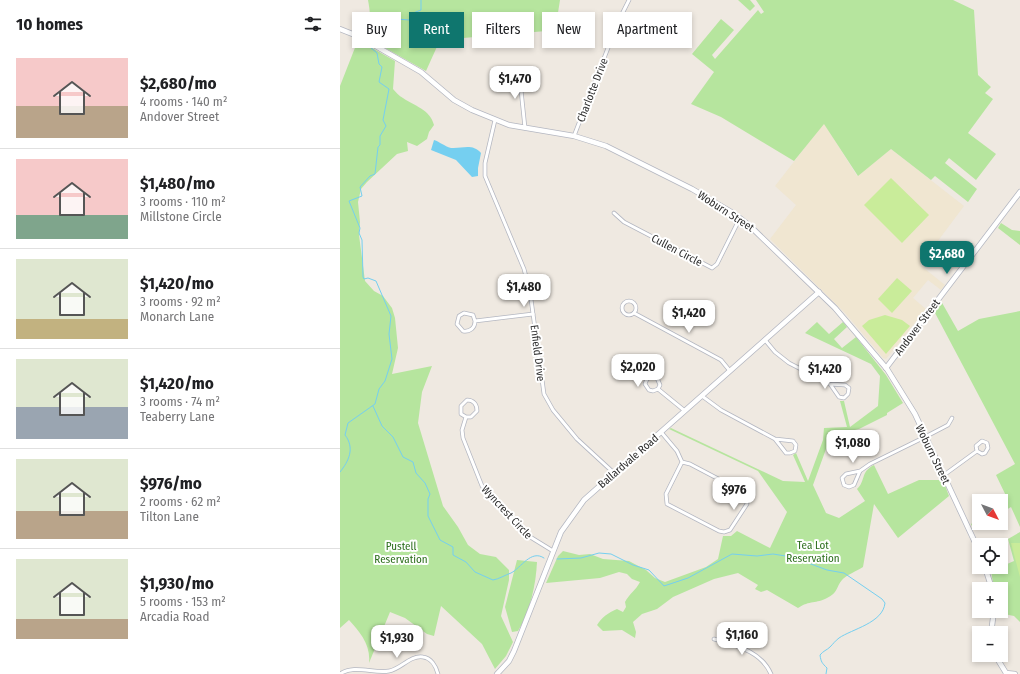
<!DOCTYPE html>
<html lang="en">
<head>
<meta charset="utf-8">
<style>
  body { margin:0; font-family:"Fira Sans Condensed",sans-serif; background:#f2f2f2; color:#202124; height:100vh; display:flex; flex-direction:column; font-size:15px; white-space:nowrap }
  * { box-sizing:border-box; margin:0 }
  p { font-size:13px; color:#757577 }
  .icon { flex:none; width:22px; height:22px; fill:none; stroke:currentColor; stroke-width:2; stroke-linecap:round; stroke-linejoin:round }
  .map { position:relative; flex:1; overflow:hidden }
  .panel { display:flex; flex-direction:column; background:#fff; width:340px }
  .panel>* { flex:none }
  .hud { position:absolute; left:12px; top:12px; width:380px; height:36px; display:flex; gap:8px }
  .needle { width:26px; rotate:131deg }
  .tools { position:absolute; left:632px; top:494px; display:grid; gap:8px }
  .tools a { display:grid; place-items:center; width:36px; height:36px; border-radius:0px; background:#fff; box-shadow:0 2px 6px #0003; font-size:20px }
  .price { position:absolute; translate:-50% -34px; padding:0 9px; border-radius:8px; background:#fff; color:#222; font-size:13px; line-height:26px; filter:drop-shadow(0 1px 2px #0008) }
  .price::after { content:''; position:absolute; left:50%; top:24px; width:12px; height:9px; margin-left:-6px; background:inherit; clip-path:polygon(0 0,100% 0,50% 100%) }
  .price.on { background:#0f766e; color:#fff }
  ul { padding:0; list-style:none }
  li { display:flex; align-items:center; gap:12px; height:100px; padding:0 16px }
  li+li { border-top:1px solid #e0e0e0 }
  li span { display:grid; place-items:center; flex:none; width:112px; height:80px; border-radius:0px; color:#555 }
  li>.icon { margin-inline-start:auto }
  span .icon { width:48px; height:48px; fill:#fffc; stroke-width:1 }
  li b { font-size:17px }
  h2 { display:flex; justify-content:space-between; align-items:center; height:48px; padding:0 16px; font-size:17px }
  .pill { padding:0 14px; border-radius:0px; background:#fff; box-shadow:0 2px 6px #0003; font-size:14px; line-height:36px }
  .pill.on { background:#0f766e; color:#fff }
  main { display:flex; flex:1; min-height:0 }
  .map>svg:first-child { display:block }
  .education { fill:#f0e6d1 }
  .green { fill:#b6e59e }
  .pitch { fill:#c9ec9a }
  .water { fill:#75cff0 }
  .lines { fill:none; stroke-linecap:round; stroke-linejoin:round }
  .stream { stroke:#75cff0; stroke-width:1 }
  .street-casing { stroke:#b4b7c1; stroke-width:4.5 }
  .secondary-casing { stroke:#b4b7c1; stroke-width:6 }
  .street { stroke:#fff; stroke-width:3 }
  .secondary { stroke:#fff; stroke-width:4.5 }
  .labels { text-anchor:middle; stroke-width:4; stroke-linejoin:round; paint-order:stroke }
  .street-label { font-size:11px; fill:#2e2e2e; stroke:#fff }
  .park-label { font-size:11px; fill:#2c6e1b; stroke:#fff }
</style>
</head>
<body>
<main>
<section class="panel">
<h2>10 homes<svg class="icon" aria-label="filters" viewBox="0 0 24 24"><path d="M4 7h16M4 17h16"/><circle cx="9" cy="7" r="2"/><circle cx="15" cy="17" r="2"/></svg></h2>
<ul>
<li><span style="background:linear-gradient(#f6c9c9 60%,#b9a48a 0)"><svg class="icon" aria-label="home" viewBox="0 0 24 24"><path d="M3 11l9-7 9 7M6 9v11h12V9"/></svg></span><div><b>$2,680/mo</b><p>4 rooms · 140 m²</p><p>Andover Street</p></div></li>
<li><span style="background:linear-gradient(#f6c9c9 70%,#7fa58c 0)"><svg class="icon" aria-label="home" viewBox="0 0 24 24"><path d="M3 11l9-7 9 7M6 9v11h12V9"/></svg></span><div><b>$1,480/mo</b><p>3 rooms · 110 m²</p><p>Millstone Circle</p></div></li>
<li><span style="background:linear-gradient(#dfe7d0 75%,#c2b280 0)"><svg class="icon" aria-label="home" viewBox="0 0 24 24"><path d="M3 11l9-7 9 7M6 9v11h12V9"/></svg></span><div><b>$1,420/mo</b><p>3 rooms · 92 m²</p><p>Monarch Lane</p></div></li>
<li><span style="background:linear-gradient(#dfe7d0 60%,#9aa5b1 0)"><svg class="icon" aria-label="home" viewBox="0 0 24 24"><path d="M3 11l9-7 9 7M6 9v11h12V9"/></svg></span><div><b>$1,420/mo</b><p>3 rooms · 74 m²</p><p>Teaberry Lane</p></div></li>
<li><span style="background:linear-gradient(#dfe7d0 65%,#b9a48a 0)"><svg class="icon" aria-label="home" viewBox="0 0 24 24"><path d="M3 11l9-7 9 7M6 9v11h12V9"/></svg></span><div><b>$976/mo</b><p>2 rooms · 62 m²</p><p>Tilton Lane</p></div></li>
<li><span style="background:linear-gradient(#dfe7d0 75%,#b9a48a 0)"><svg class="icon" aria-label="home" viewBox="0 0 24 24"><path d="M3 11l9-7 9 7M6 9v11h12V9"/></svg></span><div><b>$1,930/mo</b><p>5 rooms · 153 m²</p><p>Arcadia Road</p></div></li>
</ul>
</section>
<div class="map">
<svg width="680" height="674" viewBox="0 0 680 674">
  <rect width="100%" height="100%" fill="#efe9e1"/>
  <polygon class="education" points="484,123 517,176 551,149 624,206 580,265 605,285 601,290 588,280 573,298 586,309 546,359 543,358 506,314 430,239 456,205 435,186"/>
  <g class="green">
    <path d="M28,0H220L217,19L218,30L100,40L86,71L22,35C31,22 31,16 28,0Z"/>
    <polygon points="398,0 410,0 415,6 410,11"/>
    <polygon points="416,0 613,0 634,10 638,75 651,87 645,93 653,99 628,133 656,154 636,180 609,158 605,163 637,189 628,202 595,176 591,180 551,149 518,176 484,124 454,161 381,117 351,104 374,72 352,54 381,19 394,30 372,55 375,59 418,10 421,14 424,12"/>
    <path d="M18,40L55,61L53,89C56,92 59,96 63,98C74,106 90,109 94,125L89,132L87,139L77,146L67,142L68,151L57,154L27,182L21,189L18,202L20,222L19,235L25,281L34,291L43,296L52,308L55,318L58,348L52,374L92,366L82,392L78,423L103,506L118,527L128,545L140,554L156,557L169,570V580L161,616L173,642L166,656L155,669L142,644L101,606L94,636L87,634L65,618L50,612L29,663C31,645 20,632 9,620L0,628V86Z"/>
    <polygon points="661,223 672,230 680,231 680,245 658,228"/>
    <polygon points="601,301 618,331 639,319 680,311 680,527 671,507 661,513 661,505 668,500 656,475 675,464 594,311"/>
    <path d="M477,322L489,334L503,322L507,327L494,339L502,348L516,337L546,375L563,403L547,413V415L519,429L502,433L486,449L473,485L486,513L499,518L525,501L517,489C526,481 520,472 534,465L548,494L579,480H603L609,496L558,538L534,504L523,567C517,571 506,575 502,580C496,587 498,593 487,598C476,604 470,600 458,608L427,590L421,592L415,589L418,585L398,573L374,579L333,597L317,609L302,614L293,622L296,632L295,638L282,630L263,631L257,625C262,617 268,613 277,609L283,612L286,607L285,602C289,594 296,590 300,582L292,579L287,574L279,572L260,578L206,583L218,556L223,551L239,555L250,554L263,559L289,561L306,570L315,578L325,582L366,567L378,559L383,536H391L397,531L430,548L447,512L418,471L329,429L331,428L443,481L465,482L453,455L456,453L468,481L483,440L484,428L507,427L500,401H504L510,427L538,406L540,376L531,364L465,333Z"/>
    <polygon points="639,519 639,523 645,523 634,530 631,524"/>
    <polygon points="680,532 680,622 674,616 659,613 659,611 661,611 661,589 654,589 651,571 674,561 668,539"/>
    <path d="M177,560L197,562C196,584 190,612 178,631L172,632L165,607Z"/>
  </g>
  <g class="pitch">
    <polygon points="551,178 589,215 562,243 524,205"/>
    <polygon points="557,278 572,291 552,313 538,299"/>
    <polygon points="545,315 562,320 570,326 546,354 522,326 529,320"/>
    <polygon points="671,543 680,543 680,577"/>
  </g>
  <path class="water" d="M94,140C100,142 104,146 111,148C122,149 132,143 141,153L138,168V176L132,177L116,160L91,150Z"/>
  <g class="lines">
    <g class="stream">
      <polyline points="33,40 38,32 47,30 47,23 55,19 70,20 73,13 81,10 81,0"/>
      <path d="M33,406L42,426L53,437L63,457L73,462L76,473L85,483L90,494L88,499V516L100,540L113,547V555L126,562L135,572L153,580C159,579 165,575 171,573C181,568 191,549 204,558"/>
      <path d="M0,472C9,461 15,448 5,435L8,423L35,404L39,389L45,381L52,359L49,334L51,316L36,281L28,278L24,279L23,277L22,240L19,233L20,228L9,201L22,196L20,187L30,176L35,174L38,147L40,145V136L46,126L43,120L49,89L39,82L42,67L39,64L37,53L30,47"/>
      <path d="M217,559L241,558L259,553L271,554L293,565L309,570L324,586L348,578L392,554L417,556L433,554L452,557L487,570L504,573L542,599L545,603C543,623 512,629 499,638C495,641 493,644 490,647C487,650 483,651 480,655C481,662 482,663 487,668L486,674"/>
    </g>
    <g class="street-casing">
      <g id="street">
        <polyline points="179,71 185,128"/>
        <polyline points="155,120 145,163 145,176 184,269 190,292 204,394 213,410 237,439 274,473"/>
        <polyline points="234,136 278,22 289,0"/>
        <polyline points="274,213 284,222 372,268 377,264 400,218"/>
        <circle cx="289" cy="308" r="7"/>
        <polyline points="294,313 381,360 390,371"/>
        <path d="M135,321C135,328 130,332 123,331L117,324L119,316L124,313L133,315L135,321L193,314"/>
        <polyline points="425,340 435,352 449,363 490,384 499,397 504,398 508,394 509,388 505,385 490,384"/>
        <polyline points="318,389 320,385 317,378 311,377 307,379 305,384 309,390 313,391 318,389 345,411"/>
        <polyline points="362,396 381,410 435,439 446,453 450,453 455,451 456,445 453,441 435,439"/>
        <path d="M126,417L121,414V406L127,400C133,400 137,404 137,411L131,417H126L122,430L123,438L142,486L187,535L213,551"/>
        <polyline points="321,432 337,451 342,462 350,464 405,493 407,504 390,530 384,532 379,531 327,504 326,494 342,462"/>
        <polyline points="520,471 514,485 509,487 504,485 502,478 506,474 520,471 530,464 585,437 608,425 612,418"/>
        <polyline points="604,475 637,451 642,454 645,453 648,448 647,443 642,441 636,446 637,451"/>
        <path d="M374,639C397,646 421,651 431,674"/>
        <path d="M0,674C14,664 34,674 49,671C61,669 70,655 83,657C91,658 96,666 98,674"/>
      </g>
    </g>
    <g class="secondary-casing">
      <g id="secondary">
        <polyline points="0,29 20,37 81,72 114,100 132,110 169,125 234,136 266,146 352,189 393,213 410,226 495,308 547,369 575,414 639,551"/>
        <polyline points="546,368 680,192"/>
        <polyline points="645,567 652,589"/>
        <polyline points="651,633 654,611"/>
        <polyline points="655,655 666,673"/>
        <polyline points="666,673 675,674"/>
        <polyline points="157,674 169,661 174,651 221,532 244,500 479,292"/>
      </g>
    </g>
    <use href="#street" class="street"/>
    <use href="#secondary" class="secondary"/>
  </g>
  <g class="labels">
    <g class="street-label">
      <text transform="translate(252 90) rotate(-69)" y="4">Charlotte Drive</text>
      <text transform="translate(386 211) rotate(33)" y="4">Woburn Street</text>
      <text transform="translate(337 250) rotate(28)" y="4">Cullen Circle</text>
      <text transform="translate(577 327) rotate(-53)" y="4">Andover Street</text>
      <text transform="translate(198 353) rotate(83)" y="4">Enfield Drive</text>
      <text transform="translate(593 454) rotate(64)" y="4">Woburn Street</text>
      <text transform="translate(288 461) rotate(-41)" y="4">Ballardvale Road</text>
      <text transform="translate(167 512) rotate(47)" y="4">Wyncrest Circle</text>
    </g>
    <g class="park-label">
      <text x="473" y="549">Tea Lot<tspan x="473" dy="13">Reservation</tspan></text>
      <text x="61" y="550">Pustell<tspan x="61" dy="13">Reservation</tspan></text>
    </g>
  </g>
</svg>
<div class="tools">
<a><svg class="needle" viewBox="-14 -14 28 28"><path d="M0-13l5 13h-10z" fill="#e53935"/><path d="M0 13l5-13h-10z" fill="#757577"/></svg></a>
<a><svg class="icon" aria-label="locate" viewBox="0 0 24 24"><circle cx="12" cy="12" r="6"/><path d="M12 2v4M12 18v4M2 12h4M18 12h4"/></svg></a>
<a>+</a>
<a>−</a>
</div>
<b class="price" style="left:175px;top:100px">$1,470</b>
<b class="price on" style="left:607px;top:275px">$2,680</b>
<b class="price" style="left:184px;top:308px">$1,480</b>
<b class="price" style="left:349px;top:334px">$1,420</b>
<b class="price" style="left:298px;top:388px">$2,020</b>
<b class="price" style="left:485px;top:390px">$1,420</b>
<b class="price" style="left:513px;top:464px">$1,080</b>
<b class="price" style="left:394px;top:511px">$976</b>
<b class="price" style="left:402px;top:656px">$1,160</b>
<b class="price" style="left:57px;top:659px">$1,930</b>
<div class="hud">
<a class="pill">Buy</a>
<a class="pill on">Rent</a>
<a class="pill">Filters</a>
<a class="pill">New</a>
<a class="pill">Apartment</a>
</div>
</div>
</main>
</body>
</html>
